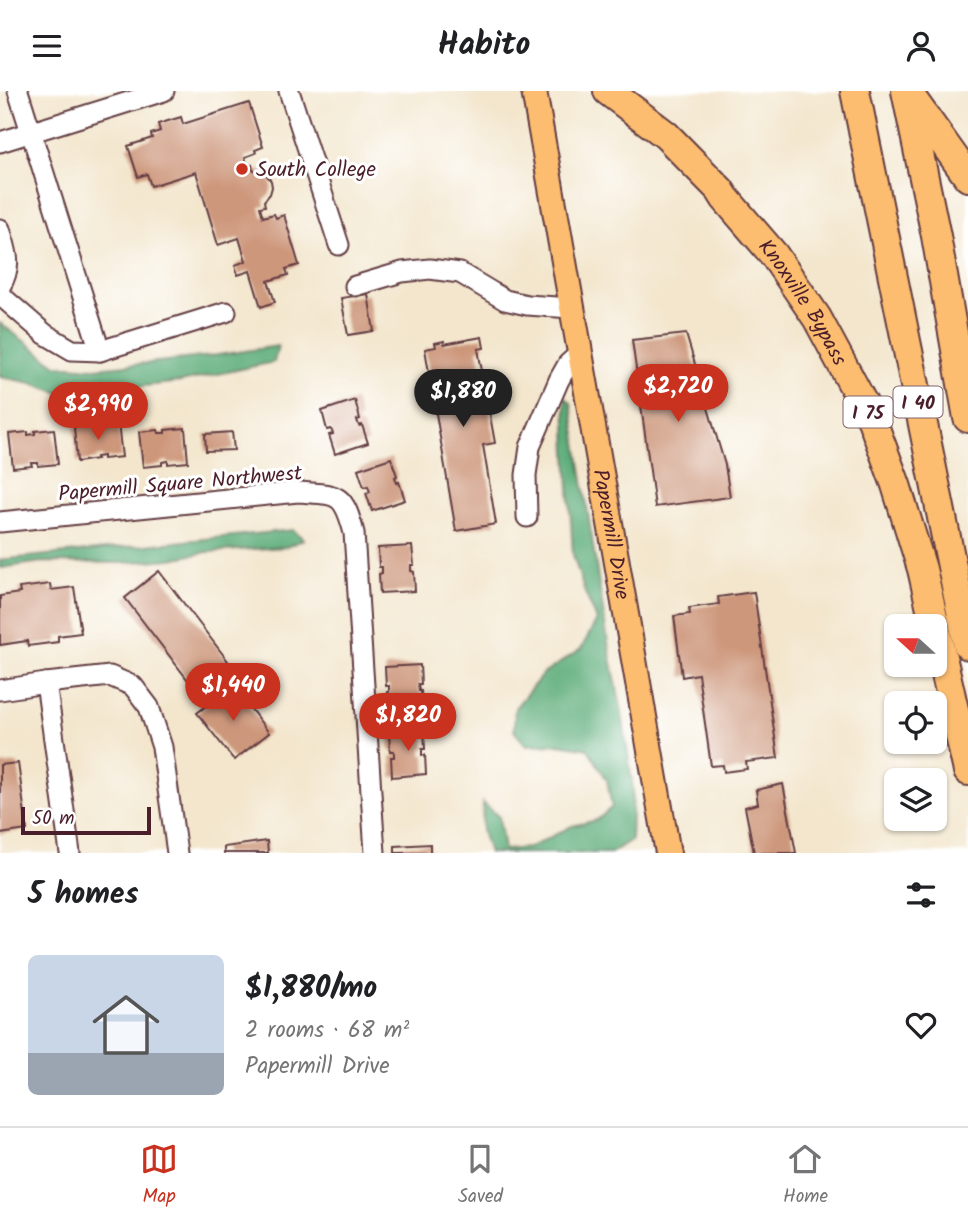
<!DOCTYPE html>
<html lang="en">
<head>
<meta charset="utf-8">
<style>
  body { margin:0; font-family:Kalam,sans-serif; background:#f2f2f2; color:#202124; height:100vh; display:flex; flex-direction:column; font-size:26px; white-space:nowrap }
  * { box-sizing:border-box; margin:0 }
  p { font-size:23px; color:#757577 }
  .icon { flex:none; width:38px; height:38px; fill:none; stroke:currentColor; stroke-width:2; stroke-linecap:round; stroke-linejoin:round }
  .map { position:relative; height:762px; overflow:hidden }
  .drawer { display:flex; flex-direction:column; background:#fff; flex:1 }
  .drawer>* { flex:none }
  .needle { width:46px; rotate:291deg }
  .fabs { position:absolute; left:884px; top:523px; display:grid; gap:14px }
  .fabs a { display:grid; place-items:center; width:63px; height:63px; border-radius:10px; background:#fff; box-shadow:0 2px 5px #0004; font-size:35px }
  .scale { position:absolute; left:21px; bottom:18px; width:130px; box-sizing:border-box; padding-left:7px; border:4px solid #4a1f2b; border-top:0; font-size:19px; line-height:24px; white-space:nowrap; color:#4a1f2b; -webkit-text-stroke:5px #fff; paint-order:stroke }
  .price { position:absolute; translate:-50% -60px; padding:0 16px; border-radius:24px; background:#c8321e; color:#fff; font-size:23px; line-height:46px; filter:drop-shadow(0 2px 4px #0008) }
  .price::after { content:''; position:absolute; left:50%; top:42px; width:21px; height:16px; margin-left:-10px; background:inherit; clip-path:polygon(0 0,100% 0,50% 100%) }
  .price.selected { background:#222; color:#fff }
  ul { padding:0; list-style:none }
  li { display:flex; align-items:center; gap:21px; height:175px; padding:0 28px }
  li+li { border-top:2px solid #e0e0e0 }
  li span { display:grid; place-items:center; flex:none; width:196px; height:140px; border-radius:10px; color:#555 }
  li>.icon { margin-inline-start:auto }
  span .icon { width:84px; height:84px; fill:#fffc; stroke-width:1 }
  li b { font-size:30px }
  h2 { display:flex; justify-content:space-between; align-items:center; height:84px; padding:0 28px; font-size:30px }
  header { display:flex; justify-content:space-between; align-items:center; height:91px; padding:0 28px; background:#fff; font-size:32px; font-weight:700 }
  .tab-bar { display:flex; justify-content:space-around; align-items:center; height:98px; border-top:2px solid #e0e0e0; background:#fff; font-size:19px; color:#757577 }
  .tab-bar a { display:grid; justify-items:center; gap:4px }
  .tab-bar .selected { color:#c8321e }
  .map>svg:first-child { display:block }
  .forest { fill:#5cac78; stroke:#536652; stroke-width:2 }
  .building { fill:#cd977c }
  .lines { fill:none; stroke-linecap:round; stroke-linejoin:round }
  .minor-casing { stroke:#633d43; stroke-width:23 }
  .major-casing { stroke:#633d43; stroke-width:28 }
  .highway-casing { stroke:#633d43; stroke-width:32 }
  .minor { stroke:#fff; stroke-width:19 }
  .major { stroke:#fcbd6f; stroke-width:24 }
  .highway { stroke:#fcbd6f; stroke-width:28 }
  .poi-dot { fill:#c8321e; stroke:#fff; stroke-width:2.5 }
  .labels { text-anchor:middle; stroke-width:6; stroke-linejoin:round; paint-order:stroke }
  .shield { fill:#fff; stroke:#80626b; stroke-width:2 }
  .shield-label { font-size:19px; font-weight:bold; fill:#4a1f2b }
  .poi-label { font-size:21px; fill:#4a1f2b; stroke:#fff; text-anchor:start }
  .street-label { font-size:21px; fill:#4a1f2b; stroke:#fff }
</style>
</head>
<body>
<header><svg class="icon" aria-label="menu" viewBox="0 0 24 24"><path d="M4 6h16M4 12h16M4 18h16"/></svg>Habito<svg class="icon" aria-label="person" viewBox="0 0 24 24"><circle cx="12" cy="8" r="4"/><path d="M4 21q1-7 8-7t8 7"/></svg></header>
<div class="map">
<svg width="968" height="762" viewBox="0 0 968 762">
  <rect width="100%" height="100%" fill="#fff"/>
  <filter id="ink" filterUnits="userSpaceOnUse"><feTurbulence type="fractalNoise" baseFrequency=".0143" numOctaves="2"/><feDisplacementMap in="SourceGraphic" scale="14" xChannelSelector="R" yChannelSelector="G"/><feConvolveMatrix kernelMatrix="1 2 1 2 8 2 1 2 1" color-interpolation-filters="sRGB"/></filter>
  <filter id="wash" filterUnits="userSpaceOnUse"><feTurbulence type="fractalNoise" baseFrequency=".00686" numOctaves="4" result="noise"/><feDisplacementMap in="SourceGraphic" scale="28" xChannelSelector="R" yChannelSelector="G"/><feGaussianBlur stdDeviation="1.57" result="paint"/><feColorMatrix in="noise" values="0 0 0 0 0 0 0 0 0 0 0 0 0 0 0 0 0 1.4 0 .05"/><feComposite in="paint" operator="in"/></filter>
  <g filter="url(#wash)">
    <rect width="100%" height="100%" fill="#f3e6cd"/>
    <g class="forest">
      <polygon points="0,232 56,274 94,277 149,272 211,265 278,255 274,271 181,291 134,296 106,304 76,308 32,292 0,286"/>
      <polygon points="565,306 571,312 608,552 621,616 633,698 631,749 611,762 489,762 482,740 483,712 499,726 504,759 529,757 572,735 597,729 612,716 607,689 588,658 559,653 526,654 514,640 515,617 543,583 581,558 597,529 585,502 573,464 567,363"/>
      <polygon points="293,439 304,448 286,456 207,461 171,468 121,472 42,471 0,477 0,469"/>
    </g>
    <g id="blocks">
      <g class="building">
        <polygon points="249,12 263,56 255,59 256,62 245,66 248,76 252,74 253,79 264,81 271,90 272,96 270,103 264,110 265,115 260,116 263,126 274,123 276,127 284,124 299,174 286,178 288,184 268,190 275,211 261,216 250,180 238,184 235,174 246,170 239,147 218,154 196,81 151,95 147,83 138,86 128,55 152,47 151,43 160,40 158,33 181,26 183,33"/>
        <polygon points="368,203 374,240 348,244 341,207"/>
        <polygon points="686,243 725,374 730,406 655,416 632,249"/>
        <polygon points="482,246 484,257 478,258 495,352 483,354 496,433 456,440 425,258 436,256 435,252 444,250 444,253"/>
        <polygon points="355,309 360,328 357,329 359,335 362,334 368,352 335,363 329,344 333,343 331,338 327,339 322,320"/>
        <polygon points="118,332 122,366 103,368 103,365 96,366 97,368 77,371 74,336 93,334 94,337 100,337 99,334"/>
        <polygon points="185,337 188,371 168,373 168,370 162,371 162,374 143,376 139,341 158,339 159,342 165,342 165,339"/>
        <polygon points="54,338 58,373 38,375 38,372 31,372 32,375 13,377 9,343 28,341 28,344 35,343 35,340"/>
        <polygon points="232,341 234,359 206,360 205,343"/>
        <polygon points="391,367 397,385 395,386 397,392 399,391 405,409 372,420 366,402 370,401 368,395 364,396 358,378"/>
        <polygon points="412,455 414,474 411,474 411,480 414,481 415,500 380,502 379,483 382,482 382,476 379,476 378,457"/>
        <polygon points="159,480 228,570 194,597 125,507"/>
        <polygon points="50,493 51,499 74,496 81,542 58,545 58,551 28,555 27,550 0,554 0,505 20,502 19,497"/>
        <polygon points="754,501 778,667 746,671 747,678 724,681 723,674 711,675 698,583 682,586 674,525 690,523 689,517 719,513 718,506"/>
        <polygon points="420,574 421,593 418,593 419,600 421,600 422,619 388,621 387,601 389,601 389,595 386,595 385,576"/>
        <polygon points="233,595 269,642 234,669 197,622"/>
        <polygon points="424,638 425,658 422,658 422,664 425,664 426,683 392,686 391,666 394,666 394,660 390,660 389,641"/>
        <polygon points="18,672 27,739 0,743 0,674"/>
        <polygon points="783,693 796,762 754,762 745,716 758,713 756,699"/>
        <polygon points="267,750 268,762 224,762 224,756"/>
        <polygon points="430,753 430,762 395,762 395,755"/>
      </g>
    </g>
  </g>
  <g filter="url(#ink)">
    <use href="#blocks" fill-opacity="0" stroke="#633d43" stroke-width="2"/>
    <g class="lines">
      <g class="minor-casing">
        <g id="minor">
          <polyline points="18,0 100,260"/>
          <polyline points="289,0 339,154"/>
          <polyline points="0,51 164,0"/>
          <path d="M0,138C7,161 13,174 0,196"/>
          <polyline points="355,195 402,181 430,178 460,182 505,209 527,214 572,217"/>
          <polyline points="0,204 45,243 72,259 100,260 226,221"/>
          <polyline points="527,426 526,384 530,356 559,289 568,273 580,262"/>
          <path d="M0,431L298,401C338,404 343,400 354,442L375,762"/>
          <polyline points="46,592 110,585 133,595 149,616 162,656 177,762"/>
          <polyline points="0,599 46,592 70,762"/>
        </g>
      </g>
      <g class="major-casing">
        <g id="major">
          <path id="s1" d="M534,0L668,762"/>
        </g>
      </g>
      <g class="highway-casing">
        <g id="highway">
          <path id="s2" d="M608,0L666,44L720,99L725,107L774,164L817,227L872,329L896,394L922,478L968,680"/>
          <polyline points="855,0 968,554"/>
          <polyline points="906,0 936,145 968,327"/>
          <polyline points="911,6 968,86"/>
        </g>
      </g>
      <use href="#minor" class="minor"/>
      <use href="#major" class="major"/>
      <use href="#highway" class="highway"/>
    </g>
  </g>
  <circle class="poi-dot" cx="242" cy="78" r="7"/>
  <g class="labels">
    <g class="shield">
      <rect x="893.5" y="295.5" width="49" height="31" rx="5"/>
      <rect x="843.5" y="305.5" width="49" height="31" rx="5"/>
    </g>
    <g class="shield-label">
      <text x="918" y="318">I 40</text>
      <text x="868" y="328">I 75</text>
    </g>
    <g class="poi-label">
      <text x="256" y="85">South College</text>
    </g>
    <g class="street-label">
      <text dy="7" stroke="none"><textPath href="#s2" startOffset="290">Knoxville Bypass</textPath></text>
      <text transform="translate(180 392) rotate(-5)" y="7">Papermill Square Northwest</text>
      <text dy="7" stroke="none"><textPath href="#s1" startOffset="450">Papermill Drive</textPath></text>
    </g>
  </g>
</svg>
<div class="fabs">
<a><svg class="needle" viewBox="-14 -14 28 28"><path d="M0-13l5 13h-10z" fill="#e53935"/><path d="M0 13l5-13h-10z" fill="#757577"/></svg></a>
<a><svg class="icon" aria-label="locate" viewBox="0 0 24 24"><circle cx="12" cy="12" r="6"/><path d="M12 2v4M12 18v4M2 12h4M18 12h4"/></svg></a>
<a><svg class="icon" aria-label="layers" viewBox="0 0 24 24"><path d="M12 4l9 5-9 5-9-5zM3 14l9 5 9-5"/></svg></a>
</div>
<div class="scale">50 m</div>
<b class="price" style="left:678px;top:333px">$2,720</b>
<b class="price selected" style="left:463px;top:338px">$1,880</b>
<b class="price" style="left:98px;top:351px">$2,990</b>
<b class="price" style="left:233px;top:632px">$1,440</b>
<b class="price" style="left:408px;top:662px">$1,820</b>
</div>
<section class="drawer">
<h2>5 homes<svg class="icon" aria-label="filters" viewBox="0 0 24 24"><path d="M4 7h16M4 17h16"/><circle cx="9" cy="7" r="2"/><circle cx="15" cy="17" r="2"/></svg></h2>
<ul>
<li><span style="background:linear-gradient(#c9d6e8 70%,#9aa5b1 0)"><svg class="icon" aria-label="home" viewBox="0 0 24 24"><path d="M3 11l9-7 9 7M6 9v11h12V9"/></svg></span><div><b>$1,880/mo</b><p>2 rooms · 68 m²</p><p>Papermill Drive</p></div><svg class="icon" aria-label="heart" viewBox="0 0 24 24"><path d="M12 20l-8-8c-3-5 5-10 8-4 3-6 11-1 8 4z"/></svg></li>
</ul>
</section>
<nav class="tab-bar">
<a class="selected"><svg class="icon" aria-label="map" viewBox="0 0 24 24"><path d="M3 6l6-2 6 2 6-2v14l-6 2-6-2-6 2zM9 4v14M15 6v14"/></svg>Map</a>
<a><svg class="icon" aria-label="saved" viewBox="0 0 24 24"><path d="M7 4h10v16l-5-4-5 4z"/></svg>Saved</a>
<a><svg class="icon" aria-label="home" viewBox="0 0 24 24"><path d="M3 11l9-7 9 7M6 9v11h12V9"/></svg>Home</a>
</nav>
</body>
</html>
